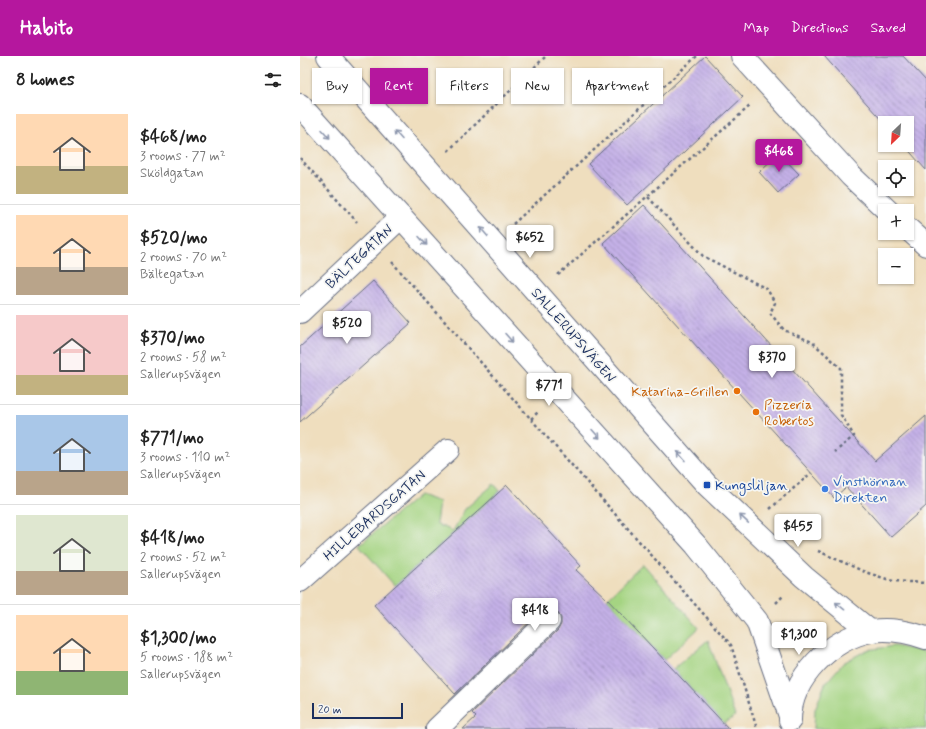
<!DOCTYPE html>
<html lang="en">
<head>
<meta charset="utf-8">
<style>
  body { margin:0; font-family:Mynerve,sans-serif; background:#f2f2f2; color:#222; height:100vh; display:flex; flex-direction:column; font-size:15px; white-space:nowrap }
  * { box-sizing:border-box; margin:0 }
  p { font-size:13px; color:#767676 }
  .icon { flex:none; width:22px; height:22px; fill:none; stroke:currentColor; stroke-width:2; stroke-linecap:round; stroke-linejoin:round }
  .map { position:relative; flex:1; overflow:hidden }
  .side { display:flex; flex-direction:column; background:#fff; width:300px }
  .side>* { flex:none }
  .top-card { position:absolute; left:12px; top:12px; width:380px; height:36px; display:flex; gap:8px }
  .needle { width:26px; rotate:205deg }
  .fabs { position:absolute; left:578px; top:60px; display:grid; gap:8px }
  .fabs a { display:grid; place-items:center; width:36px; height:36px; border-radius:0px; background:#fff; box-shadow:0 1px 3px #0004; font-size:20px }
  .scale { position:absolute; left:12px; bottom:10px; width:91px; box-sizing:border-box; padding-left:4px; border:2px solid #1b2f5e; border-top:0; font-size:11px; line-height:14px; white-space:nowrap; color:#1b2f5e; -webkit-text-stroke:3px #f6f6f2; paint-order:stroke }
  .price { position:absolute; translate:-50% -34px; padding:0 9px; border-radius:4px; background:#fff; color:#222; font-size:13px; line-height:26px; filter:drop-shadow(0 1px 2px #0008) }
  .price::after { content:''; position:absolute; left:50%; top:24px; width:12px; height:9px; margin-left:-6px; background:inherit; clip-path:polygon(0 0,100% 0,50% 100%) }
  .price.selected { background:#b5179e; color:#fff }
  ul { padding:0; list-style:none }
  li { display:flex; align-items:center; gap:12px; height:100px; padding:0 16px }
  li+li { border-top:1px solid #e0e0e0 }
  li span { display:grid; place-items:center; flex:none; width:112px; height:80px; border-radius:0px; color:#555 }
  li>.icon { margin-inline-start:auto }
  span .icon { width:48px; height:48px; fill:#fffc; stroke-width:1 }
  li b { font-size:17px }
  h2 { display:flex; justify-content:space-between; align-items:center; height:48px; padding:0 16px; font-size:17px }
  .tag { padding:0 14px; border-radius:0px; background:#fff; box-shadow:0 1px 3px #0004; font-size:14px; line-height:36px }
  .tag.selected { background:#b5179e; color:#fff }
  header { display:flex; align-items:center; gap:24px; box-sizing:border-box; height:56px; padding:0 20px; background:#b5179e; color:#fff }
  header strong { font-size:19px }
  nav { display:flex; gap:22px; margin-inline-start:auto; font-size:14px }
  main { display:flex; flex:1; min-height:0 }
  .map>svg:first-child { display:block }
  .green { fill:#a5d482; stroke:#608270 }
  .building { fill:url(#building-back-hatch) }
  .lines { fill:none; stroke-linecap:round; stroke-linejoin:round }
  .minor-casing { stroke:#656c80; stroke-width:24 }
  .major-casing { stroke:#656c80; stroke-width:24 }
  .path { stroke:#656c80; stroke-width:2.5; stroke-dasharray:3 3; stroke-linecap:butt }
  .minor { stroke:#fff; stroke-width:22 }
  .major { stroke:#fff; stroke-width:22 }
  .oneway { stroke:#8d97ae }
  .food-dot { fill:#e8710a; stroke:#f6f6f2; stroke-width:1.5 }
  .transit-dot { fill:#1a4fb4; stroke:#f6f6f2; stroke-width:1.5 }
  .shop-dot { fill:#3f7fe0; stroke:#f6f6f2; stroke-width:1.5 }
  .labels { text-anchor:middle; stroke-width:3.5; stroke-linejoin:round; paint-order:stroke }
  .street-label { font-size:14px; fill:#1b2f5e; stroke:#f6f6f2 }
  .food-label { font-size:14px; fill:#c56008; stroke:#f6f6f2; text-anchor:end }
  .shop-label { font-size:14px; fill:#366cbe; stroke:#f6f6f2; text-anchor:start }
  .transit-label { font-size:14px; fill:#164399; stroke:#f6f6f2; text-anchor:start }
</style>
</head>
<body>
<header>
<strong>Habito</strong>
<nav><a>Map</a><a>Directions</a><a>Saved</a></nav>
</header>
<main>
<section class="side">
<h2>8 homes<svg class="icon" aria-label="filters" viewBox="0 0 24 24"><path d="M4 7h16M4 17h16"/><circle cx="9" cy="7" r="2"/><circle cx="15" cy="17" r="2"/></svg></h2>
<ul>
<li><span style="background:linear-gradient(#ffd9b3 65%,#c2b280 0)"><svg class="icon" aria-label="home" viewBox="0 0 24 24"><path d="M3 11l9-7 9 7M6 9v11h12V9"/></svg></span><div><b>$468/mo</b><p>3 rooms · 77 m²</p><p>Sköldgatan</p></div></li>
<li><span style="background:linear-gradient(#ffd9b3 65%,#b9a48a 0)"><svg class="icon" aria-label="home" viewBox="0 0 24 24"><path d="M3 11l9-7 9 7M6 9v11h12V9"/></svg></span><div><b>$520/mo</b><p>2 rooms · 70 m²</p><p>Bältegatan</p></div></li>
<li><span style="background:linear-gradient(#f6c9c9 75%,#c2b280 0)"><svg class="icon" aria-label="home" viewBox="0 0 24 24"><path d="M3 11l9-7 9 7M6 9v11h12V9"/></svg></span><div><b>$370/mo</b><p>2 rooms · 58 m²</p><p>Sallerupsvägen</p></div></li>
<li><span style="background:linear-gradient(#a9c7e8 70%,#b9a48a 0)"><svg class="icon" aria-label="home" viewBox="0 0 24 24"><path d="M3 11l9-7 9 7M6 9v11h12V9"/></svg></span><div><b>$771/mo</b><p>3 rooms · 110 m²</p><p>Sallerupsvägen</p></div></li>
<li><span style="background:linear-gradient(#dfe7d0 70%,#b9a48a 0)"><svg class="icon" aria-label="home" viewBox="0 0 24 24"><path d="M3 11l9-7 9 7M6 9v11h12V9"/></svg></span><div><b>$418/mo</b><p>2 rooms · 52 m²</p><p>Sallerupsvägen</p></div></li>
<li><span style="background:linear-gradient(#ffd9b3 70%,#8fb573 0)"><svg class="icon" aria-label="home" viewBox="0 0 24 24"><path d="M3 11l9-7 9 7M6 9v11h12V9"/></svg></span><div><b>$1,300/mo</b><p>5 rooms · 188 m²</p><p>Sallerupsvägen</p></div></li>
</ul>
</section>
<div class="map">
<svg width="626" height="673" viewBox="0 0 626 673">
  <defs>
    <pattern id="building-back-hatch" width="6" height="6" patternUnits="userSpaceOnUse"><rect width="6" height="6" fill="#c5b1e7"/><path d="M-1 5l2 2M0 0l6 6M5-1l2 2" fill="none" stroke="#9f90be"/></pattern>
  </defs>
  <rect width="100%" height="100%" fill="#f6f6f2"/>
  <filter id="ink" filterUnits="userSpaceOnUse"><feTurbulence type="fractalNoise" baseFrequency=".025" numOctaves="2"/><feDisplacementMap in="SourceGraphic" scale="8" xChannelSelector="R" yChannelSelector="G"/><feConvolveMatrix kernelMatrix="1 2 1 2 8 2 1 2 1" color-interpolation-filters="sRGB"/></filter>
  <filter id="wash" filterUnits="userSpaceOnUse"><feTurbulence type="fractalNoise" baseFrequency=".012" numOctaves="4" result="noise"/><feDisplacementMap in="SourceGraphic" scale="16" xChannelSelector="R" yChannelSelector="G"/><feGaussianBlur stdDeviation="0.9" result="paint"/><feColorMatrix in="noise" values="0 0 0 0 0 0 0 0 0 0 0 0 0 0 0 0 0 1.4 0 .05"/><feComposite in="paint" operator="in"/></filter>
  <g filter="url(#wash)">
    <rect width="100%" height="100%" fill="#efdebe"/>
    <g class="green">
      <polygon points="194,428 200,435 95,530 59,489 119,439 139,446 136,468 153,475 165,453"/>
      <polygon points="343,508 399,572 364,604 307,543"/>
      <polygon points="408,584 435,660 424,668 373,613"/>
      <polygon points="594,590 622,595 626,598 626,673 514,673 515,653 525,628 543,607 567,594"/>
    </g>
    <g id="blocks">
      <g class="building">
        <polygon points="405,0 443,41 327,149 288,108"/>
        <polygon points="524,0 603,0 626,25 626,114 604,89 607,89 607,67 585,68"/>
        <polygon points="479,97 499,118 478,137 459,116"/>
        <polygon points="344,149 575,405 626,360 626,450 591,481 546,431 534,442 303,187"/>
        <polygon points="73,225 111,267 0,366 0,291"/>
        <polygon points="207,429 281,510 276,514 307,543 429,673 163,673 176,661 172,657 258,574 261,568 261,562 258,557 252,553 246,553 240,556 155,638 74,549"/>
      </g>
    </g>
  </g>
  <g filter="url(#ink)">
    <use href="#blocks" fill-opacity="0" stroke="#656c80" stroke-width="1"/>
    <g class="lines">
      <g class="minor-casing">
        <g id="minor">
          <polyline points="442,0 551,120 588,155"/>
          <polyline points="607,172 626,189"/>
          <polyline points="0,256 101,161"/>
          <polyline points="0,525 148,394"/>
          <polyline points="137,673 249,565"/>
        </g>
      </g>
      <g class="major-casing">
        <g id="major">
          <polyline points="28,0 407,429 504,521 570,575"/>
          <polyline points="0,49 396,489 457,565 490,660"/>
          <path d="M490,664C490,623 532,581 572,575C591,572 608,576 626,582"/>
        </g>
      </g>
      <g class="path">
        <polyline points="148,95 246,0"/>
        <polyline points="0,102 57,166"/>
        <polyline points="348,141 403,200 467,233 475,247 470,257 484,274 512,286 541,312 541,359 554,380 535,396"/>
        <polyline points="213,168 397,0"/>
        <polyline points="92,206 431,589 457,673"/>
        <polyline points="258,219 451,49"/>
        <polyline points="231,363 239,355"/>
        <polyline points="470,453 511,417"/>
        <polyline points="518,495 565,516 593,525 626,527"/>
        <polyline points="476,547 484,539"/>
      </g>
      <use href="#minor" class="minor"/>
      <use href="#major" class="major"/>
    </g>
    <defs><path id="oneway-shaft" d="M-6 0H5M1.5-3L5.5 0L1.5 3" fill="none" stroke-width="1.6" stroke-linecap="round" stroke-linejoin="round"/></defs>
    <g class="oneway">
      <use href="#oneway-shaft" transform="translate(26 78) rotate(48)"/>
      <use href="#oneway-shaft" transform="translate(98 79) rotate(-132)"/>
      <use href="#oneway-shaft" transform="translate(184 176) rotate(-131)"/>
      <use href="#oneway-shaft" transform="translate(123 185) rotate(48)"/>
      <use href="#oneway-shaft" transform="translate(209 282) rotate(48)"/>
      <use href="#oneway-shaft" transform="translate(296 378) rotate(48)"/>
      <use href="#oneway-shaft" transform="translate(381 400) rotate(-131)"/>
      <use href="#oneway-shaft" transform="translate(444 463) rotate(-137)"/>
      <use href="#oneway-shaft" transform="translate(540 550) rotate(-141)"/>
    </g>
  </g>
  <g class="food-dot">
    <circle cx="437" cy="335" r="4"/>
    <circle cx="456" cy="356" r="4"/>
  </g>
  <rect class="transit-dot" x="403" y="425" width="8" height="8" rx="2"/>
  <circle class="shop-dot" cx="525" cy="433" r="4"/>
  <g class="labels">
    <g class="street-label">
      <text transform="translate(59 200) rotate(-43)" y="5">BÄLTEGATAN</text>
      <text transform="translate(274 279) rotate(49)" y="5">SALLERUPSVÄGEN</text>
      <text transform="translate(74 459) rotate(-41)" y="5">HILLEBARDSGATAN</text>
    </g>
    <g class="food-label">
      <text x="429" y="340">Katarina-Grillen</text>
      <text x="464" y="353" text-anchor="start">Pizzeria<tspan x="464" dy="16">Robertos</tspan></text>
    </g>
    <g class="shop-label">
      <text x="533" y="430">Vinsthörnan<tspan x="533" dy="16">Direkten</tspan></text>
    </g>
    <g class="transit-label">
      <text x="415" y="434">Kungsliljan</text>
    </g>
  </g>
</svg>
<div class="fabs">
<a><svg class="needle" viewBox="-14 -14 28 28"><path d="M0-13l5 13h-10z" fill="#e53935"/><path d="M0 13l5-13h-10z" fill="#767676"/></svg></a>
<a><svg class="icon" aria-label="locate" viewBox="0 0 24 24"><circle cx="12" cy="12" r="6"/><path d="M12 2v4M12 18v4M2 12h4M18 12h4"/></svg></a>
<a>+</a>
<a>−</a>
</div>
<div class="scale">20 m</div>
<b class="price selected" style="left:479px;top:117px">$468</b>
<b class="price" style="left:230px;top:203px">$652</b>
<b class="price" style="left:47px;top:289px">$520</b>
<b class="price" style="left:472px;top:323px">$370</b>
<b class="price" style="left:249px;top:351px">$771</b>
<b class="price" style="left:498px;top:492px">$455</b>
<b class="price" style="left:235px;top:576px">$418</b>
<b class="price" style="left:499px;top:600px">$1,300</b>
<div class="top-card">
<a class="tag">Buy</a>
<a class="tag selected">Rent</a>
<a class="tag">Filters</a>
<a class="tag">New</a>
<a class="tag">Apartment</a>
</div>
</div>
</main>
</body>
</html>
